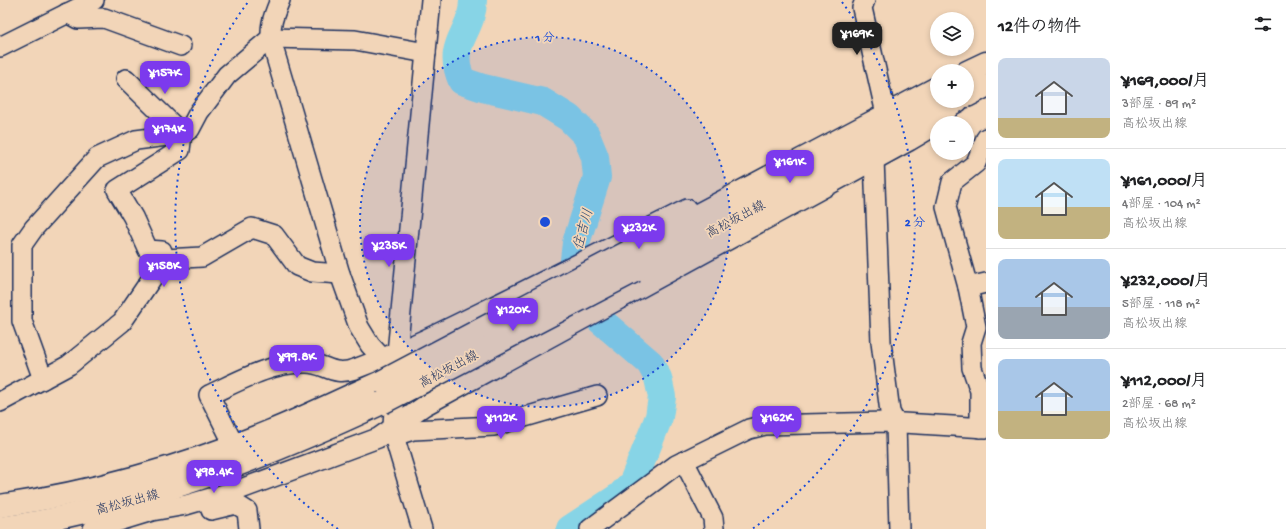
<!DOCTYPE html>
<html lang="ja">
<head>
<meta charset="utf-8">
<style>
  body { margin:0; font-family:"Gochi Hand","Klee One",sans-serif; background:#f6f6f6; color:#202124; height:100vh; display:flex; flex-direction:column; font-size:15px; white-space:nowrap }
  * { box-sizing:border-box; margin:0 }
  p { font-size:13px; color:#757577 }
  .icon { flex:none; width:22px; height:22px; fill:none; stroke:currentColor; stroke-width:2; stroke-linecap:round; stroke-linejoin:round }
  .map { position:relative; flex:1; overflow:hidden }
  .drawer { display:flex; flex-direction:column; background:#fff; width:300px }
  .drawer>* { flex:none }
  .controls { position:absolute; left:930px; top:12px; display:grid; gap:8px }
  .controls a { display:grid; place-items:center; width:44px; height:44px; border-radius:50%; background:#fff; box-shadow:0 2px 6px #0003; font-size:20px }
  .price { position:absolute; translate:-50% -34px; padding:0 9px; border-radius:8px; background:#7c3aed; color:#fff; font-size:13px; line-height:26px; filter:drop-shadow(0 1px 2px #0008) }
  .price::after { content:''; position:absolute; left:50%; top:24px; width:12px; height:9px; margin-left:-6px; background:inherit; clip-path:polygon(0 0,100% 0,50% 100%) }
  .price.active { background:#222; color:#fff }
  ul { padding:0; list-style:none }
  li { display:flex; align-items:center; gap:12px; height:100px; padding:0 12px }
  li+li { border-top:1px solid #e0e0e0 }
  li span { display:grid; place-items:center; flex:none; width:112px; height:80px; border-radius:8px; color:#555 }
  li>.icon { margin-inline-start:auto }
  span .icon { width:48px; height:48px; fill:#fffc; stroke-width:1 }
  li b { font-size:17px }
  h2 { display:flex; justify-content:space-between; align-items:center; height:48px; padding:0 12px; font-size:17px }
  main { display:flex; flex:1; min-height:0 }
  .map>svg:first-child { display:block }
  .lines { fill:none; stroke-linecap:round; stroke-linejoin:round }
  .river { stroke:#87d4e6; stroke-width:28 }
  .minor-casing { stroke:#1b2f5e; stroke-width:22 }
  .major-casing { stroke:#1b2f5e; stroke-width:25 }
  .minor { stroke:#f2d5b8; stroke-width:19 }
  .major { stroke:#f2d5b8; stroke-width:22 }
  .major-bridge-casing { stroke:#1b2f5e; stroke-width:25; stroke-linecap:butt }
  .major-bridge { stroke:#f2d5b8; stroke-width:22 }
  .ring { fill:none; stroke:#1d4ed8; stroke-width:2; stroke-dasharray:2 4 }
  .labels { text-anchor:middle; stroke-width:3.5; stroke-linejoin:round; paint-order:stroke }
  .street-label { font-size:13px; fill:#1b2f5e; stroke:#f2d5b8 }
  .water-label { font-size:14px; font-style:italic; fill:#2b4872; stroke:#f2d5b8 }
  .centre { fill:#1d4ed8; stroke:#f2d5b8; stroke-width:2 }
  .ring-label { font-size:12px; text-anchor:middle; font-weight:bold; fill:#1d4ed8; stroke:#f2d5b8; stroke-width:3.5; stroke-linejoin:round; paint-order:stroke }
</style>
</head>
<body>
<main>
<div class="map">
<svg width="986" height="529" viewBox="0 0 986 529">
  <rect width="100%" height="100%" fill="#f2d5b8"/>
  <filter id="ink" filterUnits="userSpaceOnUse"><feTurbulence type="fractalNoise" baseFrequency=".025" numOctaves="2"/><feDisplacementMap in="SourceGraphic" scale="8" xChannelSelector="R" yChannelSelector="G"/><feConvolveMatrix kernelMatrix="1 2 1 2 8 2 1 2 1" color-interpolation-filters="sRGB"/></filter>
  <g filter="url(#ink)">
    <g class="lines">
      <path class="river" d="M473,0C473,34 445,43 462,81L483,88L543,102L569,118L586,135L595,157L597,177L576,243L574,260L599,319L650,363L658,378L662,397L659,417L633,482L620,496L570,529"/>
      <g class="minor-casing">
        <g id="minor">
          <path d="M280,0C273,17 268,28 273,47L340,274L359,327L370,345L383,359"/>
          <polyline points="865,0 862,8 886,114"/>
          <polyline points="67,13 78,19 104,18 181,46"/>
          <polyline points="0,47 94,0"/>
          <polyline points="126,79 182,134 180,150 117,190 133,217 148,250 162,251 165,259"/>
          <polyline points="874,159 881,342 890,412 896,424 899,529"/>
          <polyline points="968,287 946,207 952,182 976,163 986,138"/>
          <polyline points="43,379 22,321 22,245 34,228 97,158 136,140 182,134 190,129 199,112 227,75 271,38 355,40 426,53"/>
          <polyline points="0,402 69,365 122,322 165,259 202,257 252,228 274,235 297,266 312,272 340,274"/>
          <polyline points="980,428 980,391 972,368 971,343 976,327 968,287 986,283"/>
          <polyline points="394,436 413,430 494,426 597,396"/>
          <path d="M234,445L209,395C239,381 272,362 306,363C326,363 332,377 355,369C407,350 457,324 506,300C567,269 627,239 687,209"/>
          <polyline points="684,461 713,518 714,529"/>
          <polyline points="211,510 236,504 247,511 249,529"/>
          <polyline points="93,529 152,511 186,505 241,489 378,438 424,406 909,141 936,125 949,108"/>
          <polyline points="422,529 394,436 393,427 397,353 431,0"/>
          <polyline points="590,529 676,465 749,429 765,425 886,422 986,428"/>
        </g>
      </g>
      <g class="major-casing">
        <g id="major">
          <polyline points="967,72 986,63"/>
          <polyline points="967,96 986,86"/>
          <polyline points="628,252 937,88"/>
          <polyline points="635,271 957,101"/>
          <path d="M0,506C93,492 184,467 271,431C308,416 344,398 381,382"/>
          <path d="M0,528C135,509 260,460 382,403"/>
        </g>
      </g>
      <use href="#minor" class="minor"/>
      <use href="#major" class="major"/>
      <g class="major-bridge-casing">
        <g id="major-bridge">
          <polyline points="381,382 628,252"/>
          <polyline points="382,403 635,271"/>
        </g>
      </g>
      <use href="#major-bridge" class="major-bridge"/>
    </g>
  </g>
  <circle cx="545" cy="222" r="185" fill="#1d4ed8" fill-opacity=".12"/>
  <g class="ring">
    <circle cx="545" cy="222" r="185"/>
    <path d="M338 529A370 370 0 0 1 248 2M842 2A370 370 0 0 1 752 529"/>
  </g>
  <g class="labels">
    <g class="street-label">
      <text transform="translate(735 218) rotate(-28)" y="5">高松坂出線</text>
      <text transform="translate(448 368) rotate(-28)" y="5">高松坂出線</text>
      <text transform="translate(127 501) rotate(-15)" y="5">高松坂出線</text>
    </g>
    <g class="water-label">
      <text transform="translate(582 229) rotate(-75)" y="5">住吉川</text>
    </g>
  </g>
  <circle cx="545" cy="222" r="6" class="centre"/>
  <g class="ring-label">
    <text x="545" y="41">1 分</text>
    <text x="915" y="226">2 分</text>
  </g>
</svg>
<div class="controls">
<a><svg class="icon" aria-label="layers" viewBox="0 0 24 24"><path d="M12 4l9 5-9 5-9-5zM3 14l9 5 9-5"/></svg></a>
<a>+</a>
<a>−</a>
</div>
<b class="price active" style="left:857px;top:56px">¥169K</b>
<b class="price" style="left:165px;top:95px">¥157K</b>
<b class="price" style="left:169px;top:151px">¥174K</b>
<b class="price" style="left:790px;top:184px">¥161K</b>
<b class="price" style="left:639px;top:250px">¥232K</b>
<b class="price" style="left:389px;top:268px">¥235K</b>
<b class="price" style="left:164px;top:288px">¥158K</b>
<b class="price" style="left:513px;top:332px">¥120K</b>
<b class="price" style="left:297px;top:379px">¥99.8K</b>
<b class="price" style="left:501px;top:440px">¥112K</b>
<b class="price" style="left:777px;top:440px">¥162K</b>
<b class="price" style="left:214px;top:494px">¥98.4K</b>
</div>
<section class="drawer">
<h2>12件の物件<svg class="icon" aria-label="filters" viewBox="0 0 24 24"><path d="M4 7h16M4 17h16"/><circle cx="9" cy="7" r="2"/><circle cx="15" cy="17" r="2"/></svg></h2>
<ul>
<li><span style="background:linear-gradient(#c9d6e8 75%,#c2b280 0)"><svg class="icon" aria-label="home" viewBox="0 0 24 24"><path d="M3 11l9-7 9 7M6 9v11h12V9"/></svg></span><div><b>¥169,000/月</b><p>3部屋 · 89 m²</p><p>高松坂出線</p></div></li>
<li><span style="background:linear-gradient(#bfe0f5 60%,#c2b280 0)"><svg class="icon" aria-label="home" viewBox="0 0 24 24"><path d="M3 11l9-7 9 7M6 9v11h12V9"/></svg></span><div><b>¥161,000/月</b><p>4部屋 · 104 m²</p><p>高松坂出線</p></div></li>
<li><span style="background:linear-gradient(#a9c7e8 60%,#9aa5b1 0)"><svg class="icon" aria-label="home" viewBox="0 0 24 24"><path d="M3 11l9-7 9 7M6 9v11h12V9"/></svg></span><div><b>¥232,000/月</b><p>5部屋 · 118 m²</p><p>高松坂出線</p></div></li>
<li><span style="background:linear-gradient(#a9c7e8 65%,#c2b280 0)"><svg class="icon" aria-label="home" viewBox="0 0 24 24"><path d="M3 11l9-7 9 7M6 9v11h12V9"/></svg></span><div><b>¥112,000/月</b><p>2部屋 · 68 m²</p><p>高松坂出線</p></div></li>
</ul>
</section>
</main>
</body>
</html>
